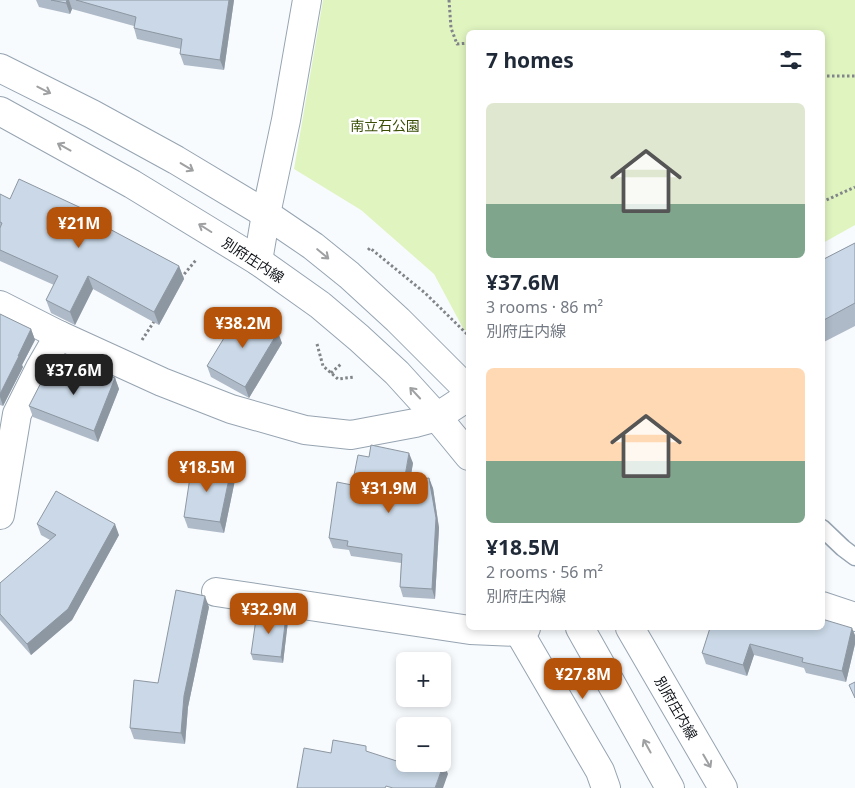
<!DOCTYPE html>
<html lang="en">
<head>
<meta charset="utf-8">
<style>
  body { margin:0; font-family:"Noto Sans","Noto Sans JP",sans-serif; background:#f6f6f7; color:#1f2937; height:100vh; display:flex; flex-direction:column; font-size:19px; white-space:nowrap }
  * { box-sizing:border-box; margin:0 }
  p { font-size:16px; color:#747a83 }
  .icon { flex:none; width:28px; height:28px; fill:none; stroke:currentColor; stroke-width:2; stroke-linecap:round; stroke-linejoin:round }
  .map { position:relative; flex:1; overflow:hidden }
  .panel { position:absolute; left:466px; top:30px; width:359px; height:600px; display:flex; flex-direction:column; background:#fff; border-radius:8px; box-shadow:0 2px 8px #0003 }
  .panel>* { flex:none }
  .buttons { position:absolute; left:396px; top:652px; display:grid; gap:10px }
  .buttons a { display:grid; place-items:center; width:55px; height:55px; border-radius:8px; background:#fff; box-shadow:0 2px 8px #0003; font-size:25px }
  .price { position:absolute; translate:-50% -42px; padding:0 11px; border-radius:10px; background:#b45309; color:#fff; font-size:16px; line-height:32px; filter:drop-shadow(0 1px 2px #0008) }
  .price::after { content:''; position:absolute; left:50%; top:30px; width:15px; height:11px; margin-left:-8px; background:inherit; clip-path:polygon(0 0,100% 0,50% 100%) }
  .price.current { background:#222; color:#fff }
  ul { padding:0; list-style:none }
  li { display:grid; align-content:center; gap:10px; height:265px; padding:0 20px }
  li span { display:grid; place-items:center; height:155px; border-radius:8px; color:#555 }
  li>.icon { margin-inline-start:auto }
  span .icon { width:90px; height:90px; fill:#fffc; stroke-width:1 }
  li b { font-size:21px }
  h2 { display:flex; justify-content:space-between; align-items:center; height:60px; padding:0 20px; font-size:21px }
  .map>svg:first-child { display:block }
  .green { fill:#e0f4c0 }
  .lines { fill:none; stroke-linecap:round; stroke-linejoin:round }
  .service-casing { stroke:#96a4b1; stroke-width:19 }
  .minor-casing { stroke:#96a4b1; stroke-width:30 }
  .primary-casing { stroke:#96a4b1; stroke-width:30 }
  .path { stroke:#818488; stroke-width:3; stroke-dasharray:2.5 2.5; stroke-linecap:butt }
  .service { stroke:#fff; stroke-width:16 }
  .minor { stroke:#fff; stroke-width:28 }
  .primary { stroke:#fff; stroke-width:28 }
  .wall { fill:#aebac7 }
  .shaded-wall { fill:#8d97a2 }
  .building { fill:#cad8e7; stroke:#8d97a2 }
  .oneway { stroke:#9fa0a2 }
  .labels { text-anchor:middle; stroke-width:5; stroke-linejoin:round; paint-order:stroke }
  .park-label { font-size:14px; fill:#394d04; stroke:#fff }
  .street-label { font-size:14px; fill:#0e1217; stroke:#fff }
</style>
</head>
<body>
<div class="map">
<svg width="855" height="788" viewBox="0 0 855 788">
  <rect width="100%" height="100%" fill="#f8fbfe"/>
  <polygon class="green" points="323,0 855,0 855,225 823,243 822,32 469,32 469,330 464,330 434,274 361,210 294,169"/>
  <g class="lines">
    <g class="service-casing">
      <polyline id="service" points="822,528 843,548 855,557"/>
    </g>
    <g class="minor-casing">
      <g id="minor">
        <polyline points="258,261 266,214 286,120 307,0"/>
        <polyline points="0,305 59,335 162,382 231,409 305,430 351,435 415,423 437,417 469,396"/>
        <polyline points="0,515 17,414 40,368 59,335"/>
        <polyline points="216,592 470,630 519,632 526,628"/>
        <polyline points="822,606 855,617"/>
        <polyline points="519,632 600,771 606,788"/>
      </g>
    </g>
    <g class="primary-casing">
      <g id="primary">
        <polyline points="0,68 92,114 176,160 266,214 313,246 349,275 398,320 469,391"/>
        <polyline points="0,111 132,184 258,261 320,305 359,338 397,373 437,417 469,456"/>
        <polyline points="580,628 670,788"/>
        <polyline points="630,628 723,788"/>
      </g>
    </g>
    <g class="path">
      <polyline points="449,0 451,28 457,44 469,43"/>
      <polyline points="822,76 855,76"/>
      <polyline points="822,202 855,187"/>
      <polyline points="368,250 370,248 425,293 469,336"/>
      <polyline points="181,278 196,260"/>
      <polyline points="142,340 155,320"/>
      <polyline points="317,344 323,366 338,379 354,377"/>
      <polyline points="331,373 341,364"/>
    </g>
    <use href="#service" class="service"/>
    <use href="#minor" class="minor"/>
    <use href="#primary" class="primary"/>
  </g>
  <g class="wall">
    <polygon points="36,0 234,0 224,70 184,65 180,54 181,49 137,39 134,28 134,26 72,9 70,14 39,7"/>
    <polygon points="0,194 10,199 107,220 111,230 179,266 184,279 159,325 93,289 75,325 51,313 46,300 54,285 0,261"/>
    <polygon points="855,243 855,326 822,343 822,260"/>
    <polygon points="0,314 31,329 35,340 22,365 23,367 3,406 0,405"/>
    <polygon points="282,343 249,398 211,377 207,366"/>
    <polygon points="115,378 119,389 98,442 33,417 29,406 81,379"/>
    <polygon points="413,463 410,481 433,488 439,528 435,599 403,597 400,587 401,563 351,556 349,550 333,548 329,538"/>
    <polygon points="235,480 224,533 188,528 184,517"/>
    <polygon points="37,524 119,535 72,620 31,655 0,620 0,583 50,540 41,535"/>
    <polygon points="209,607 188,707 185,744 134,739 130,728 158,683"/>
    <polygon points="288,621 283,663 253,660 251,654"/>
    <polygon points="710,628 855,635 855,644 846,682 806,673 804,668 754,655 747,676 706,664 702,653"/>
  </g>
  <g class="shaded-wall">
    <polygon points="67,0 69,0 72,9 70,14 66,3"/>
    <polygon points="229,0 234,0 224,70 220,60"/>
    <polygon points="107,220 112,233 104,226"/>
    <polygon points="179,266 184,279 159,325 154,312"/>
    <polygon points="88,276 93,289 75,325 70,312"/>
    <polygon points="31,329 35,340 22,365 23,367 3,406 0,397 0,394"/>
    <polygon points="278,332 282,343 249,398 245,387"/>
    <polygon points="115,378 119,389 98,442 94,431"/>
    <polygon points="409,453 413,463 408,492 404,482"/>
    <polygon points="231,469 235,480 224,533 220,522"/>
    <polygon points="429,478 433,488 439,528 435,599 432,589"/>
    <polygon points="115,524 119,535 72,620 31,655 27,644"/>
    <polygon points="205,596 209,607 188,707 185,744 181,733 184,696"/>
    <polygon points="286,616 288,621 283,663 281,657"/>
    <polygon points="852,628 855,635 855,644 846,682 842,671"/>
    <polygon points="750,644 754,655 747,676 743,665"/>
    <polygon points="444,763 448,774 443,788 435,788"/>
  </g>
  <g class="building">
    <polygon points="51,0 67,0 66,3"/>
    <polygon points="76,0 229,0 220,60 180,54 182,39 134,28 136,17"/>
    <polygon points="19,179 107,220 104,226 179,266 154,312 88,276 70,312 46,300 58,276 0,250 0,228 2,223 0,222 0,194 10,199"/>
    <polygon points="855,243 855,303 822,321 822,260"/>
    <polygon points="241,310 278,332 245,387 207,366"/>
    <polygon points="0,314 31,329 18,356 19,356 0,394"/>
    <polygon points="86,366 115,378 94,431 29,406 49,367 81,379"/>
    <polygon points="371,445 409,453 404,482 429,478 436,518 432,589 400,587 402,554 347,546 348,541 329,538 337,482 352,485 358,455 369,457"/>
    <polygon points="192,464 231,469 220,522 184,517"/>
    <polygon points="56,491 115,524 68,609 27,644 0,614 0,583 56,535 37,524"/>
    <polygon points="176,590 205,596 184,696 181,733 130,728 134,680 158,683"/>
    <polygon points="257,612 286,616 281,657 251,654"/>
    <polygon points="822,619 852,628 842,671 802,662 803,658 750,644 743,665 702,653 710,628 822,628"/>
    <polygon points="855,682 855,698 849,685"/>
    <polygon points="333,740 366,746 366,751 415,767 416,764 442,764 442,763 444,763 435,788 393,788 386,786 385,788 297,788 304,748 331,753"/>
  </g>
  <defs><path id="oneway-shaft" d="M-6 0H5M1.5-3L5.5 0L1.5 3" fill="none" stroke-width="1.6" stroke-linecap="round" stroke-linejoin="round" transform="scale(1.25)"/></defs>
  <g class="oneway">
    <use href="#oneway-shaft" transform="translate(44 90) rotate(27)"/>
    <use href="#oneway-shaft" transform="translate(64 147) rotate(-151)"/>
    <use href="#oneway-shaft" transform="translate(187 167) rotate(31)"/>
    <use href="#oneway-shaft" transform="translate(205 228) rotate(-148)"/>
    <use href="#oneway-shaft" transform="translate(323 254) rotate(40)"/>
    <use href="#oneway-shaft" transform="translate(415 393) rotate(-133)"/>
    <use href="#oneway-shaft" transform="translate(647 746) rotate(-119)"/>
    <use href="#oneway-shaft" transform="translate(707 761) rotate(60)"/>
  </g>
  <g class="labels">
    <g class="park-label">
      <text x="385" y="131">南立石公園</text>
    </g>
    <g class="street-label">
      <text transform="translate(253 260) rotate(33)" y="5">別府庄内線</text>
      <text transform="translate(676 708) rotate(60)" y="5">別府庄内線</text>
    </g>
  </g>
</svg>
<div class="buttons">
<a>+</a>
<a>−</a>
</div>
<b class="price" style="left:79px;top:249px">¥21M</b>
<b class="price" style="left:243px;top:349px">¥38.2M</b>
<b class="price current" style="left:74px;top:396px">¥37.6M</b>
<b class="price" style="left:207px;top:493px">¥18.5M</b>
<b class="price" style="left:389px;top:514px">¥31.9M</b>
<b class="price" style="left:269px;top:635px">¥32.9M</b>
<b class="price" style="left:583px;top:700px">¥27.8M</b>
<section class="panel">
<h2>7 homes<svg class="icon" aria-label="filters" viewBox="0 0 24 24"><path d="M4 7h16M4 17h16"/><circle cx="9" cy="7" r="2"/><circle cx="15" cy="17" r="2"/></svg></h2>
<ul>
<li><span style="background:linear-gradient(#dfe7d0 65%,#7fa58c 0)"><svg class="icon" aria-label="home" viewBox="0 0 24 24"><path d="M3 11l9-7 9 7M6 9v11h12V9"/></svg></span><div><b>¥37.6M</b><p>3 rooms · 86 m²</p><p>別府庄内線</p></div></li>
<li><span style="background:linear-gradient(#ffd9b3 60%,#7fa58c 0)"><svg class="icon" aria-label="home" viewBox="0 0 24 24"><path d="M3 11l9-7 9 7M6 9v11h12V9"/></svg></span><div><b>¥18.5M</b><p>2 rooms · 56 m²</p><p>別府庄内線</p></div></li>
</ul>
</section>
</div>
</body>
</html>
